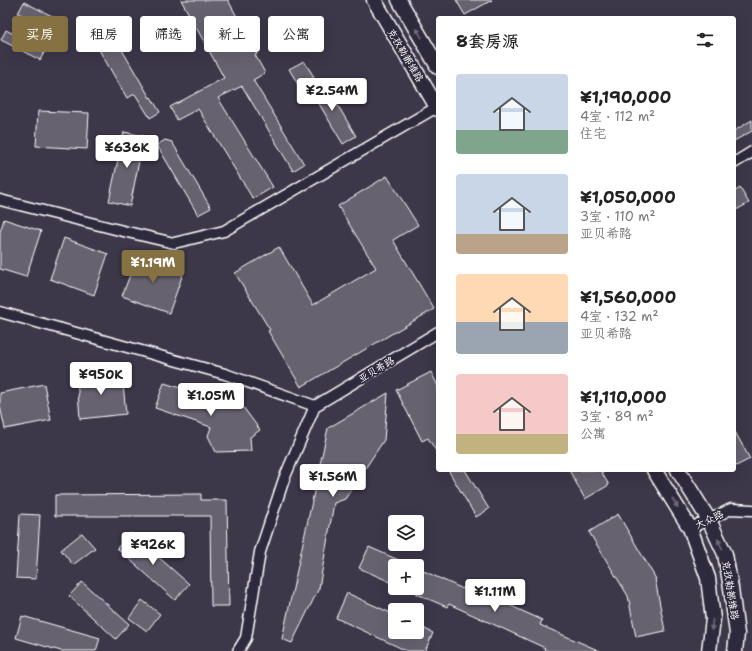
<!DOCTYPE html>
<html lang="zh">
<head>
<meta charset="utf-8">
<style>
  body { margin:0; font-family:"Shantell Sans","LXGW WenKai TC",sans-serif; background:#f6f6f6; color:#222; height:100vh; display:flex; flex-direction:column; font-size:15px; white-space:nowrap }
  * { box-sizing:border-box; margin:0 }
  p { font-size:13px; color:#767676 }
  .icon { flex:none; width:22px; height:22px; fill:none; stroke:currentColor; stroke-width:2; stroke-linecap:round; stroke-linejoin:round }
  .map { position:relative; flex:1; overflow:hidden }
  .side { position:absolute; left:436px; top:16px; width:300px; height:456px; display:flex; flex-direction:column; background:#fff; border-radius:4px; box-shadow:0 4px 16px #0002 }
  .side>* { flex:none }
  .banner { position:absolute; left:12px; top:16px; width:364px; height:36px; display:flex; gap:8px }
  .fabs { position:absolute; left:388px; top:515px; display:grid; gap:8px }
  .fabs a { display:grid; place-items:center; width:36px; height:36px; border-radius:4px; background:#fff; box-shadow:0 4px 16px #0002; font-size:20px }
  .price { position:absolute; translate:-50% -34px; padding:0 9px; border-radius:4px; background:#fff; color:#222; font-size:13px; line-height:26px; filter:drop-shadow(0 1px 2px #0008) }
  .price::after { content:''; position:absolute; left:50%; top:24px; width:12px; height:9px; margin-left:-6px; background:inherit; clip-path:polygon(0 0,100% 0,50% 100%) }
  .price.on { background:#857141; color:#fff }
  ul { padding:0; list-style:none }
  li { display:flex; align-items:center; gap:12px; height:100px; padding:0 20px }
  li span { display:grid; place-items:center; flex:none; width:112px; height:80px; border-radius:4px; color:#555 }
  li>.icon { margin-inline-start:auto }
  span .icon { width:48px; height:48px; fill:#fffc; stroke-width:1 }
  li b { font-size:17px }
  h2 { display:flex; justify-content:space-between; align-items:center; height:48px; padding:0 20px; font-size:17px }
  .tag { padding:0 14px; border-radius:4px; background:#fff; box-shadow:0 4px 16px #0002; font-size:14px; line-height:36px }
  .tag.on { background:#857141; color:#fff }
  .map>svg:first-child { display:block }
  .building { fill:#666270; stroke:#fff }
  .lines { fill:none; stroke-linecap:round; stroke-linejoin:round }
  .street-casing { stroke:#fff; stroke-width:13 }
  .secondary-casing { stroke:#fff; stroke-width:17 }
  .street { stroke:#2f2a3d; stroke-width:10 }
  .secondary { stroke:#2f2a3d; stroke-width:14 }
  .oneway { fill:#6d6a77 }
  .labels { text-anchor:middle; stroke-width:3.5; stroke-linejoin:round; paint-order:stroke }
  .street-label { font-size:10px; fill:#fff; stroke:#2f2a3d }
</style>
</head>
<body>
<div class="map">
<svg width="752" height="651" viewBox="0 0 752 651">
  <rect width="100%" height="100%" fill="#3c3749"/>
  <filter id="ink" filterUnits="userSpaceOnUse"><feTurbulence type="fractalNoise" baseFrequency=".025" numOctaves="2"/><feDisplacementMap in="SourceGraphic" scale="8" xChannelSelector="R" yChannelSelector="G"/><feConvolveMatrix kernelMatrix="1 2 1 2 8 2 1 2 1" color-interpolation-filters="sRGB"/></filter>
  <g filter="url(#ink)">
    <g class="building">
      <polygon points="181,0 228,0 257,54 255,55 265,73 253,80 304,164 293,171 242,86 218,98 273,187 253,199 198,109 177,120 170,107 224,78"/>
      <polygon points="456,0 492,0 465,15"/>
      <polygon points="24,2 54,17 48,28 18,13"/>
      <polygon points="104,19 150,98 151,97 160,112 150,118 135,94 127,98 87,29"/>
      <polygon points="6,30 45,51 40,60 1,40"/>
      <polygon points="304,61 314,77 299,86 289,69"/>
      <polygon points="322,79 356,136 343,144 309,87"/>
      <polygon points="38,111 89,113 87,149 36,146"/>
      <polygon points="752,120 752,131 734,141 734,131"/>
      <polygon points="124,132 144,136 130,206 109,201"/>
      <polygon points="165,140 172,142 211,208 198,215 157,145"/>
      <polygon points="387,176 418,225 393,240 434,309 301,387 268,331 270,330 235,273 279,247 313,305 376,268 338,206"/>
      <polygon points="740,188 749,203 734,211 734,192"/>
      <polygon points="4,219 41,231 26,277 0,269 0,232"/>
      <polygon points="64,238 108,254 94,295 50,279"/>
      <polygon points="138,254 184,271 169,313 122,296"/>
      <polygon points="431,372 438,386 438,454 428,438 422,441 396,390"/>
      <polygon points="122,374 126,414 80,419 77,378"/>
      <polygon points="164,383 243,407 260,430 250,437 251,451 216,452 208,436 211,427 155,408"/>
      <polygon points="44,384 51,420 5,429 0,406 0,393"/>
      <polygon points="388,393 384,440 345,499 334,503 319,588 292,643 282,639 328,428"/>
      <polygon points="734,430 750,459 734,467"/>
      <polygon points="448,470 465,470 489,509 476,517"/>
      <polygon points="569,470 600,470 609,485 585,499"/>
      <polygon points="201,494 201,500 227,500 229,606 211,606 210,516 55,516 55,495"/>
      <polygon points="20,514 40,515 36,579 16,578"/>
      <polygon points="618,514 656,579 655,579 665,631 636,637 628,596 589,532"/>
      <polygon points="82,533 95,548 73,565 61,550"/>
      <polygon points="131,533 189,584 175,600 117,548"/>
      <polygon points="369,547 412,566 395,566 395,584 359,568"/>
      <polygon points="417,568 463,589 465,585 542,620 540,625 600,651 544,651 545,648 449,604 447,607 417,594"/>
      <polygon points="82,582 129,624 116,639 69,596"/>
      <polygon points="347,593 395,615 395,632 417,632 417,625 433,633 425,651 407,651 336,618"/>
      <polygon points="142,600 160,614 147,631 129,618"/>
      <polygon points="22,616 100,638 96,651 61,651 16,638"/>
    </g>
    <g class="lines">
      <g class="street-casing">
        <g id="street">
          <polyline points="734,163 752,152"/>
          <polyline points="0,200 119,230 174,243 224,231 437,107"/>
          <polyline points="0,312 225,374 315,406"/>
          <polyline points="315,406 438,332"/>
          <polyline points="690,528 709,520 731,509 752,510"/>
          <polyline points="238,651 246,638 260,552 284,479 315,406"/>
        </g>
      </g>
      <g class="secondary-casing">
        <g id="secondary">
          <polyline points="374,0 438,109"/>
          <polyline points="399,0 438,67"/>
          <polyline points="654,470 690,528 708,578 713,619 709,651"/>
          <polyline points="678,470 709,520 725,554 731,588 737,634 735,651"/>
        </g>
      </g>
      <use href="#street" class="street"/>
      <use href="#secondary" class="secondary"/>
    </g>
    <defs><path id="oneway-solid" d="M-6-.8H1V-3.2L6.5 0L1 3.2V.8H-6Z"/></defs>
    <g class="oneway">
      <use href="#oneway-solid" transform="translate(419 33) rotate(-120)"/>
      <use href="#oneway-solid" transform="translate(675 503) rotate(58)"/>
      <use href="#oneway-solid" transform="translate(720 544) rotate(-115)"/>
      <use href="#oneway-solid" transform="translate(712 625) rotate(96)"/>
    </g>
  </g>
  <g class="labels">
    <g class="street-label">
      <text transform="translate(406 55) rotate(59)" y="4">克孜勒都维路</text>
      <text transform="translate(376 369) rotate(-31)" y="4">亚贝希路</text>
      <text transform="translate(709 519) rotate(-25)" y="4">大众路</text>
      <text transform="translate(731 590) rotate(81)" y="4">克孜勒都维路</text>
    </g>
  </g>
</svg>
<div class="fabs">
<a><svg class="icon" aria-label="layers" viewBox="0 0 24 24"><path d="M12 4l9 5-9 5-9-5zM3 14l9 5 9-5"/></svg></a>
<a>+</a>
<a>−</a>
</div>
<b class="price" style="left:332px;top:112px">¥2.54M</b>
<b class="price" style="left:127px;top:169px">¥636K</b>
<b class="price on" style="left:153px;top:284px">¥1.19M</b>
<b class="price" style="left:101px;top:396px">¥950K</b>
<b class="price" style="left:211px;top:417px">¥1.05M</b>
<b class="price" style="left:333px;top:498px">¥1.56M</b>
<b class="price" style="left:153px;top:566px">¥926K</b>
<b class="price" style="left:495px;top:613px">¥1.11M</b>
<div class="banner">
<a class="tag on">买房</a>
<a class="tag">租房</a>
<a class="tag">筛选</a>
<a class="tag">新上</a>
<a class="tag">公寓</a>
</div>
<section class="side">
<h2>8套房源<svg class="icon" aria-label="filters" viewBox="0 0 24 24"><path d="M4 7h16M4 17h16"/><circle cx="9" cy="7" r="2"/><circle cx="15" cy="17" r="2"/></svg></h2>
<ul>
<li><span style="background:linear-gradient(#c9d6e8 70%,#7fa58c 0)"><svg class="icon" aria-label="home" viewBox="0 0 24 24"><path d="M3 11l9-7 9 7M6 9v11h12V9"/></svg></span><div><b>¥1,190,000</b><p>4室 · 112 m²</p><p>住宅</p></div></li>
<li><span style="background:linear-gradient(#c9d6e8 75%,#b9a48a 0)"><svg class="icon" aria-label="home" viewBox="0 0 24 24"><path d="M3 11l9-7 9 7M6 9v11h12V9"/></svg></span><div><b>¥1,050,000</b><p>3室 · 110 m²</p><p>亚贝希路</p></div></li>
<li><span style="background:linear-gradient(#ffd9b3 60%,#9aa5b1 0)"><svg class="icon" aria-label="home" viewBox="0 0 24 24"><path d="M3 11l9-7 9 7M6 9v11h12V9"/></svg></span><div><b>¥1,560,000</b><p>4室 · 132 m²</p><p>亚贝希路</p></div></li>
<li><span style="background:linear-gradient(#f6c9c9 75%,#c2b280 0)"><svg class="icon" aria-label="home" viewBox="0 0 24 24"><path d="M3 11l9-7 9 7M6 9v11h12V9"/></svg></span><div><b>¥1,110,000</b><p>3室 · 89 m²</p><p>公寓</p></div></li>
</ul>
</section>
</div>
</body>
</html>
